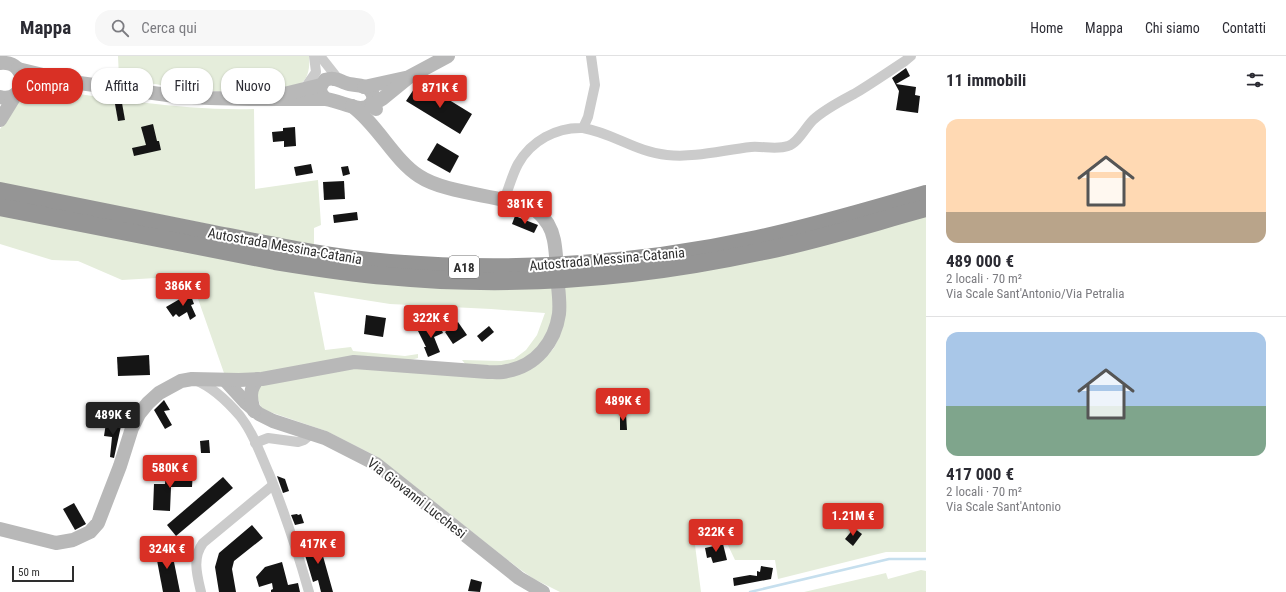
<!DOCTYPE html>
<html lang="it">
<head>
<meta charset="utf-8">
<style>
  body { margin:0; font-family:"Roboto Condensed",sans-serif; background:#f7f7f7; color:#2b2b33; height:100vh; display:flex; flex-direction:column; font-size:15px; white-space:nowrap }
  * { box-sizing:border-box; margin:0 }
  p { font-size:13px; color:#7c7c81 }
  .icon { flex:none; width:22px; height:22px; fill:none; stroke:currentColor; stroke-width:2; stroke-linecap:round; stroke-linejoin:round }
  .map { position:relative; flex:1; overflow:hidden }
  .panel { display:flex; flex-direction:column; background:#fff; width:360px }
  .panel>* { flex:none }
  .guide { position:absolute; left:12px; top:12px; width:380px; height:36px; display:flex; gap:8px }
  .scale { position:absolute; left:12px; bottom:10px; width:62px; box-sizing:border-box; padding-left:4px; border:2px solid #2e2e2e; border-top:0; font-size:11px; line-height:14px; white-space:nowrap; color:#2e2e2e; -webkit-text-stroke:3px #fff; paint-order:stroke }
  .price { position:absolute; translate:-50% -34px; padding:0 9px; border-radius:4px; background:#d93025; color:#fff; font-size:13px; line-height:26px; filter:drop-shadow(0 1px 2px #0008) }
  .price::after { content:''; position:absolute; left:50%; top:24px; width:12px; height:9px; margin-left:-6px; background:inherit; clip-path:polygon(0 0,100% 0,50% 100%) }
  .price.selected { background:#222; color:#fff }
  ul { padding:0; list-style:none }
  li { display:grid; align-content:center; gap:8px; height:212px; padding:0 20px }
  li+li { border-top:1px solid #e1e1e2 }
  li span { display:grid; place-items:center; height:124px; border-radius:12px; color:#555 }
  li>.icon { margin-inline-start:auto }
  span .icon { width:72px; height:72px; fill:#fffc; stroke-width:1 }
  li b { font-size:17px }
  h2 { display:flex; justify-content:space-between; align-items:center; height:48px; padding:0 20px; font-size:17px }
  .pill { padding:0 14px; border-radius:16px; background:#fff; box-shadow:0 1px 3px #0004; font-size:14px; line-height:36px }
  .pill.selected { background:#d93025; color:#fff }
  header { display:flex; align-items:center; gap:24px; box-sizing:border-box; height:56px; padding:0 20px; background:#fff; border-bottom:1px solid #e1e1e2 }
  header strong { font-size:19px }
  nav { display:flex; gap:22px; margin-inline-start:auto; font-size:14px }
  .search { width:280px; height:36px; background:#f7f7f7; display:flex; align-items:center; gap:10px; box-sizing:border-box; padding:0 14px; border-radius:16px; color:#7c7c81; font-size:15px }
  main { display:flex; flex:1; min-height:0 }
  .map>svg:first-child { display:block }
  .green { fill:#e5eddb }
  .water { fill:#c6dfee }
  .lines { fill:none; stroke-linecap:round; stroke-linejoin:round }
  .stream { stroke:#c6dfee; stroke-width:2.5 }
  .building { fill:#151515 }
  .street { stroke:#cbcbcb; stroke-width:10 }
  .secondary { stroke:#b8b8b8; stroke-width:14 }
  .highway { stroke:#959595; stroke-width:18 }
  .labels { text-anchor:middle; stroke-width:4; stroke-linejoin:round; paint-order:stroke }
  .shield { fill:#fff; stroke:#6d6d6d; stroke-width:1 }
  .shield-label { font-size:13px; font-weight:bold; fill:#2e2e2e }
  .street-label { font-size:14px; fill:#2e2e2e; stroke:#fff }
</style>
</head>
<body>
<header>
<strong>Mappa</strong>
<div class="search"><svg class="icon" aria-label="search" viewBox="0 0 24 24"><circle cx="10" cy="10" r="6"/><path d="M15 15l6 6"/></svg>Cerca qui</div>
<nav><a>Home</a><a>Mappa</a><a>Chi siamo</a><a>Contatti</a></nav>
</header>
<main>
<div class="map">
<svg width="926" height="536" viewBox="0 0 926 536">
  <rect width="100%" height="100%" fill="#fff"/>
  <g class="green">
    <path d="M118,0H309C310,9 309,23 300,28C293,33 282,33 274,34C222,40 170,31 119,22Z"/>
    <path d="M42,33C112,42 183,55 254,53L255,133L318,124L321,169L314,172V189L0,127V73L18,47L27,39Z"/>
    <polygon points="0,157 554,231 555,256 544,285 522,305 505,311 466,309 462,304 501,305 514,303 526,294 537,279 545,257 491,253 390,248 314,236 325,294 351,291 353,295 405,300 418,298 418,302 407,305 234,319 224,317 190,220 122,224 78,205 52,204 0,188"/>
    <polygon points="926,160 926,496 886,496 778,523 775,504 735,504 725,483 695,489 701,536 560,536 534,523 518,512 376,400 326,375 270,356 261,352 257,339 258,332 263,328 351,311 488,322 541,305 554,292 561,276 564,230"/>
    <polygon points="921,514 926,515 926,536 804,536 886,517 888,523"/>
  </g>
  <polygon class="water" points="173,229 176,236 162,242 159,236"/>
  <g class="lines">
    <polyline class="stream" points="750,536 889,503 926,503"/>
  </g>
  <g class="building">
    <polygon points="906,12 910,20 896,28 916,31 915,39 920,40 918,57 896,54 899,35 892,22"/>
    <polygon points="428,31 472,58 460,78 406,45 414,33 424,38"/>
    <polygon points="122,47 125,64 118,65 115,48"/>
    <polygon points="153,68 157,85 159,85 161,94 134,100 132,92 146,89 141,71"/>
    <polygon points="295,71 296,90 284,91 284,85 273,86 272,76 283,75 283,72"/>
    <polygon points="437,87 459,100 450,117 427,104"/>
    <polygon points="311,108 313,117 296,120 294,111"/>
    <polygon points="348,110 350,118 343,120 341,111"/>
    <polygon points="344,125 345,143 324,144 323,126"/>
    <polygon points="357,156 358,164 334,167 333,159"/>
    <polygon points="515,160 538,169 534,177 512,168"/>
    <polygon points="190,237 194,248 191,249 196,260 190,264 187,256 179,261 176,258 173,261 166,251"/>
    <polygon points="366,259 386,262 383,281 364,278"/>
    <polygon points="438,266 443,277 434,281 440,296 428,301 424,291 426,291 418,275"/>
    <polygon points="458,266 467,279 453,288 445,276"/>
    <polygon points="489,270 494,276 482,286 477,280"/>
    <polygon points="149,299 150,319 118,320 117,301"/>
    <polygon points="164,344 170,354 164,355 172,369 165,373 154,354"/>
    <polygon points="620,358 626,358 627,374 620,374"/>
    <polygon points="106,367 121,370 114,402 110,401 112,381 104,380"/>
    <polygon points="209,384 210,397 201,397 200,385"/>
    <polygon points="166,415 193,416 192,431 171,431 170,455 153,454 154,428 165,428"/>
    <polygon points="277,420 285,423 289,435 283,437"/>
    <polygon points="223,421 233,432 176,480 167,469"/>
    <polygon points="74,447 86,468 75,474 63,453"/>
    <polygon points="297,458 298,459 301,458 304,467 295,469 291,459"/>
    <polygon points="252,469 263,482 234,505 232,513 236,536 219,536 215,511 219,497"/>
    <polygon points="854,472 862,478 853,490 845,483"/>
    <polygon points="323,483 325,491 321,493 333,536 321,536 318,524 313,526 302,489"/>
    <polygon points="723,488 727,504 713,507 711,501 707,502 705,492"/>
    <polygon points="171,491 180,536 163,536 155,494"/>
    <polygon points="282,506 288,529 298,527 300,536 271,536 271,534 273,533 272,527 259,531 256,521 265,511"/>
    <polygon points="761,510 773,512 771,523 734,530 733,522 750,519 757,520 757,515 760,516"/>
    <polygon points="471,523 482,526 480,536 468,535"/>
  </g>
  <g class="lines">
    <g class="street">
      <polyline points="320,0 339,24"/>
      <polyline points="305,32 316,16 314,0"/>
      <path d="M583,72C613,77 636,96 667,99C695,102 723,94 751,91C763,90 777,94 788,90C798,87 805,72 813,64C825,53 839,46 854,38C871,28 888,16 905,5L911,0"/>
      <path d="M504,144C509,132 512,119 518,108C531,85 556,71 583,72L588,61L595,29L591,0"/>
      <path d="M195,324C213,331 228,346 240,360C254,378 261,400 270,420C285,458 298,497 309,536"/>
      <polyline points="255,387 268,382 298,386 304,384 311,378"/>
      <path d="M201,536C197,519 192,502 203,487L273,429"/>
    </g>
    <g class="secondary">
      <path d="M0,7C31,4 27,48 0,41"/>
      <path d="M18,13L72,26L175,40L209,42L249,43H326C337,45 348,50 359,52C370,53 378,43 370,34C365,28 353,30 346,27C342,26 338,23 334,23C331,22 328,23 325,24C319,31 318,36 326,43"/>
      <polyline points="364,31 405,22"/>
      <polyline points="18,36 42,27 57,27"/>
      <polyline points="284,38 321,29"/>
      <path d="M352,50C378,69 394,104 419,120C440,134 479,138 504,144C513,145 523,147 531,151C537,155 544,162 548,168C554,178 555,189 556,200"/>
      <polyline points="376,53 372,49 382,43 409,21 448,0"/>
      <polyline points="0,64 16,38"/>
      <polyline points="225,324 246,347 259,358 273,365 325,382 376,408 519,522 543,536"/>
      <path d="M254,355C250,342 249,333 258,323"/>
      <path d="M0,473L56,487L73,484L90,476L98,467L120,410L132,372L139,358L148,347L159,337L181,325L192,323L239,324L262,323L354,306L488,316C494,316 501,317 507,315C536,310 555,286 559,258C560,249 559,239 558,230"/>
    </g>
    <g class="highway">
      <path d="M0,135C70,149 139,163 209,177C269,189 329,202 390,207C513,217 637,209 757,183C814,171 870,154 926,138"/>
      <path d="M0,151L275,205C312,211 350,217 387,220C511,232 638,222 759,196C816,185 871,167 926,152"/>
    </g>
  </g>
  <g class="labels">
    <rect class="shield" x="449" y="200" width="30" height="22" rx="3"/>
    <g class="shield-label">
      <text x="464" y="216">A18</text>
    </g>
    <g class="street-label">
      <text transform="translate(285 190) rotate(10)" y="5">Autostrada Messina-Catania</text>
      <text transform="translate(607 203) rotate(-5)" y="5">Autostrada Messina-Catania</text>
      <text transform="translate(417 442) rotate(38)" y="5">Via Giovanni Lucchesi</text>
    </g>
  </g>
</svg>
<div class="scale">50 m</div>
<b class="price" style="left:440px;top:53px">871K €</b>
<b class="price" style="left:525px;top:169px">381K €</b>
<b class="price" style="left:183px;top:251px">386K €</b>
<b class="price" style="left:431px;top:283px">322K €</b>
<b class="price" style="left:623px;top:366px">489K €</b>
<b class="price selected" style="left:113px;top:380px">489K €</b>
<b class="price" style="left:170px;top:433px">580K €</b>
<b class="price" style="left:853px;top:481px">1.21M €</b>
<b class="price" style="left:716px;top:497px">322K €</b>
<b class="price" style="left:318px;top:509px">417K €</b>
<b class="price" style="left:167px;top:514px">324K €</b>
<div class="guide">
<a class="pill selected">Compra</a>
<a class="pill">Affitta</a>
<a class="pill">Filtri</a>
<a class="pill">Nuovo</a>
</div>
</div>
<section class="panel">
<h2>11 immobili<svg class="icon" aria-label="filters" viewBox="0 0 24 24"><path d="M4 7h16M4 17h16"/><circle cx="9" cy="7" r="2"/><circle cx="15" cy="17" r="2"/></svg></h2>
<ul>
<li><span style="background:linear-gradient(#ffd9b3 75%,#b9a48a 0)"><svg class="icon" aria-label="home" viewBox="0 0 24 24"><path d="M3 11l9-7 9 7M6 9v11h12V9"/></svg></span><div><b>489 000 €</b><p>2 locali · 70 m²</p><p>Via Scale Sant'Antonio/Via Petralia</p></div></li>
<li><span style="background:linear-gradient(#a9c7e8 60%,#7fa58c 0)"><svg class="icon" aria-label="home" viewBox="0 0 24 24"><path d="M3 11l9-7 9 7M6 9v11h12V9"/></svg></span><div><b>417 000 €</b><p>2 locali · 70 m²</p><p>Via Scale Sant'Antonio</p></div></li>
</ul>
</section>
</main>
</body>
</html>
